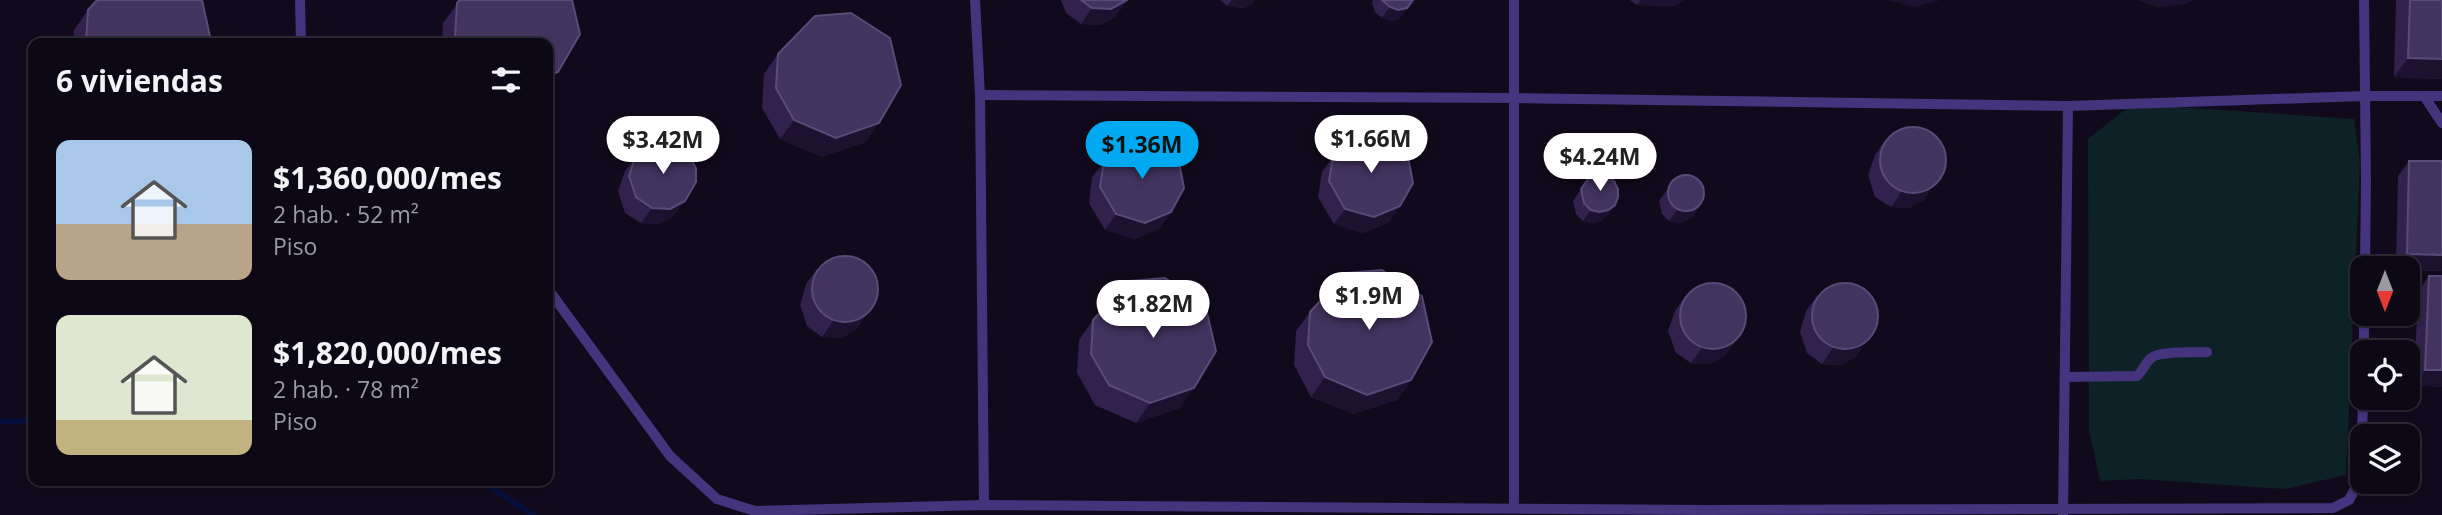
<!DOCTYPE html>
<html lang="es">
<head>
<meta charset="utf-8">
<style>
  body { margin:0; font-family:"Open Sans",sans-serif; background:#1b1622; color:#f1f3f6; height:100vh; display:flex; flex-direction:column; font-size:26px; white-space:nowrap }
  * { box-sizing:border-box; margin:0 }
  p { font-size:23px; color:#9a9aa0 }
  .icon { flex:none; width:38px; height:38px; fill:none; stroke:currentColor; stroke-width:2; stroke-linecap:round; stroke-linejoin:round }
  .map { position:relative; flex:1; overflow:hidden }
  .drawer { position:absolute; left:28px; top:38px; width:525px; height:448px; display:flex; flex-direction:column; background:#0d0815; border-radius:14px; box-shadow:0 2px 5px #0004,0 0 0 2px #2d2934 }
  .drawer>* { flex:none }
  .needle { width:46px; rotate:180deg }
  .fabs { position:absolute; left:2350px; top:256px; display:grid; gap:14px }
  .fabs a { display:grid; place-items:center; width:70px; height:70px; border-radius:14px; background:#0d0815; box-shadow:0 2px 5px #0004,0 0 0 2px #2d2934; font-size:35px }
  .price { position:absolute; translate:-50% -60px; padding:0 16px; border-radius:24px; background:#fff; color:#222; font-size:23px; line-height:46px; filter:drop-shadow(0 2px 4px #0008) }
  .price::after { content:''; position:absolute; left:50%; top:42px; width:21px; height:16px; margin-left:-10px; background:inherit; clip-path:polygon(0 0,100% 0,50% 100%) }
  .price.on { background:#00a9f0; color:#111 }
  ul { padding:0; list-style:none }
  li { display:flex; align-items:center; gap:21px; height:175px; padding:0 28px }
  li span { display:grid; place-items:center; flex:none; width:196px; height:140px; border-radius:14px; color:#555 }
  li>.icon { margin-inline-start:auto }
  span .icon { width:84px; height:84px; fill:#fffc; stroke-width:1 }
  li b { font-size:30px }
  h2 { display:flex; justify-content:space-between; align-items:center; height:84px; padding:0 28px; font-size:30px }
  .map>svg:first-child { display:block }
  .green { fill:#0d2226 }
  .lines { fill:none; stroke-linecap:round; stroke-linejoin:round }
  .stream { stroke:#060f39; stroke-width:6 }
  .lane { stroke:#44337d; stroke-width:10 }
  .wall { fill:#31214c }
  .shaded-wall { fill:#1d1130 }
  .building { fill:#43335f; stroke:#5a4a78; stroke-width:2 }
</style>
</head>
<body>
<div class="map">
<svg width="2442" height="515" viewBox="0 0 2442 515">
  <rect width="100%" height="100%" fill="#110a1c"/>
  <polygon class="green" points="2132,104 2354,119 2360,164 2346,475 2285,489 2139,479 2100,481 2089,430 2088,139"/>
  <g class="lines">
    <g class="stream">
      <polyline points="0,421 33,421"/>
      <polyline points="481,481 533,515"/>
    </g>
    <g class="lane">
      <polyline points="300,0 301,44"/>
      <polyline points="975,0 980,95 984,505"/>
      <polyline points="1514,0 1514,508"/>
      <polyline points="2364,0 2366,182 2365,268"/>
      <polyline points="980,95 1515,98 2068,106 2364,96 2442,96"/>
      <polyline points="2424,96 2442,123"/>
      <polyline points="548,289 670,456 717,499 755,511 984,505 1706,510 2333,508 2349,500 2361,478 2363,397"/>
      <polyline points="2364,352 2364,313"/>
      <path d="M2065,377L2137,376C2143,371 2145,363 2151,358C2161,350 2193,353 2207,352"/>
      <polyline points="2063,515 2068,106"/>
    </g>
  </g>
  <g class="wall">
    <polygon points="460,0 572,0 580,34 558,72 548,86 548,44 442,44 443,23"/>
    <polygon points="1061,0 1127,0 1115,17 1100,25 1081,24 1066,13"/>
    <polygon points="1220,0 1255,0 1251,5 1243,8 1227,6"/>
    <polygon points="1373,0 1414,0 1399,19 1391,21 1382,18 1375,12 1372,3"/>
    <polygon points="1630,0 1684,0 1674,6 1637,5"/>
    <polygon points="2396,0 2442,0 2442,79 2394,77"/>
    <polygon points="88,10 210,44 74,44 74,30"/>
    <polygon points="778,54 866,142 822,157 780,139 762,108 764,74"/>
    <polygon points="1886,139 1924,200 1909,208 1891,207 1875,197 1868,175 1875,155"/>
    <polygon points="636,155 674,216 659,224 641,223 625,213 618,191 625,171"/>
    <polygon points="1333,156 1400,206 1389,222 1363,233 1334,224 1318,197 1322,172"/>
    <polygon points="2409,161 2442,161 2442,271 2408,270 2408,268 2396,268 2398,176"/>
    <polygon points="1104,162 1171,212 1160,228 1134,239 1105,230 1089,203 1092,177"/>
    <polygon points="1590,176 1615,205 1607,216 1600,221 1592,223 1583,221 1576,214 1573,201"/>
    <polygon points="1677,176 1701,205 1693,216 1686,221 1678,223 1669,221 1662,214 1659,201"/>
    <polygon points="817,269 856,330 841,338 822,337 807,326 800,305 806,284"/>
    <polygon points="2429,276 2442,387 2414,385 2418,292"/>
    <polygon points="1686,295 1725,356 1710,364 1691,363 1676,353 1668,331 1675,311"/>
    <polygon points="1817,296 1856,357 1841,365 1822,364 1807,353 1800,332 1806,311"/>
    <polygon points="1310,312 1411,380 1397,400 1353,414 1311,397 1294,365 1296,331"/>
    <polygon points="1093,320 1180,408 1136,423 1095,405 1077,373 1079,340"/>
  </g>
  <g class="shaded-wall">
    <polygon points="1232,0 1255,0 1251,5 1243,8 1227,6"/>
    <polygon points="1414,0 1399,19 1391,21 1382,18 1390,7"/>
    <polygon points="1641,0 1684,0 1674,6 1637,5"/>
    <polygon points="1887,0 1941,0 1914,7"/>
    <polygon points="2137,0 2193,0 2187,4 2158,7"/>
    <polygon points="1126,1 1115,17 1100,25 1081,24 1092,8"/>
    <polygon points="2408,58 2442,59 2442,79 2394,77"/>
    <polygon points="558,72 548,86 548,75"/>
    <polygon points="794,120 879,123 866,142 822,157 780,139"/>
    <polygon points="1935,184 1924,200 1909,208 1891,207 1902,191"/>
    <polygon points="685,201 674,216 659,224 641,223 652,208"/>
    <polygon points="1615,205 1607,216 1600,221 1592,223 1583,221 1591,210"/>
    <polygon points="1701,205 1693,216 1686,221 1678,223 1669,221 1677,210"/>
    <polygon points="1400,206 1389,222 1363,233 1334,224 1345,209"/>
    <polygon points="1171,212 1160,228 1134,239 1105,230 1116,214"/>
    <polygon points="2407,254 2442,255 2442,271 2408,270 2408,268 2398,268"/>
    <polygon points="867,314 856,330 841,338 822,337 833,321"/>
    <polygon points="1736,341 1725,356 1710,364 1691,363 1702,348"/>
    <polygon points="1867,341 1856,357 1841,365 1822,364 1833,348"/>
    <polygon points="2425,370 2442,370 2442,387 2414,385"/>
    <polygon points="1325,377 1411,380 1397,400 1353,414 1311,397"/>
    <polygon points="1194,388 1180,408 1136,423 1150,403"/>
  </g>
  <g class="building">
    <polygon points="97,0 202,0 211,41 210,44 86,44 88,10"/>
    <polygon points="460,0 572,0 580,34 558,72 548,75 548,44 459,44 455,37 457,3"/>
    <polygon points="1081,0 1127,0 1111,9 1092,8"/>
    <polygon points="1382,0 1413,0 1407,8 1398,10 1390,7"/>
    <polygon points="2410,0 2442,0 2442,59 2408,58"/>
    <polygon points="851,13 890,38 901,85 879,123 836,138 794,120 776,88 778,54 815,16"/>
    <circle cx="1913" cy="160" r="33"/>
    <polygon points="1384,134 1407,151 1413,183 1400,206 1374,217 1345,209 1329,181 1333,156 1356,135"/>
    <polygon points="1155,140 1178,157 1184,188 1171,212 1145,223 1116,214 1100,187 1104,162 1127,141"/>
    <polygon points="671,143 686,151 696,168 696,182 685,201 670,209 652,208 636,197 629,176 636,155 653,144"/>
    <polygon points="2409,161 2442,161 2442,255 2407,254"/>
    <polygon points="1600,174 1608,176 1614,181 1618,189 1618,197 1615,205 1608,210 1599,212 1591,210 1584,203 1581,189 1590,176"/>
    <circle cx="1686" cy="193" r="18"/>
    <circle cx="845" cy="289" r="33"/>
    <polygon points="1382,270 1422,296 1432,342 1411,380 1367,395 1325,377 1308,345 1310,312 1346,273"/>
    <polygon points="2429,276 2442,276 2442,370 2425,370"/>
    <polygon points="1165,278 1205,304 1216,351 1194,388 1150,403 1109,385 1091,354 1093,320 1129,281"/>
    <circle cx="1845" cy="316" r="33"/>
    <circle cx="1713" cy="316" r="33"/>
  </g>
</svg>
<div class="fabs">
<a><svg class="needle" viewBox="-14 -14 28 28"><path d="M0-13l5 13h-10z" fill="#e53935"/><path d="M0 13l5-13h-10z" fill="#9a9aa0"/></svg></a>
<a><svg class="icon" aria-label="locate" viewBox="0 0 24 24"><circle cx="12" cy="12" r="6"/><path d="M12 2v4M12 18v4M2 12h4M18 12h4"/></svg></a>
<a><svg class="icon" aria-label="layers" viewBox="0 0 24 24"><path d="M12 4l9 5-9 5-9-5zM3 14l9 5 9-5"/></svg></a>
</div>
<b class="price" style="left:1371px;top:175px">$1.66M</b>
<b class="price" style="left:663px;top:176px">$3.42M</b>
<b class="price on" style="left:1142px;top:181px">$1.36M</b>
<b class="price" style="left:1600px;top:193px">$4.24M</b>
<b class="price" style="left:1369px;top:332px">$1.9M</b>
<b class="price" style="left:1153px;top:340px">$1.82M</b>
<section class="drawer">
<h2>6 viviendas<svg class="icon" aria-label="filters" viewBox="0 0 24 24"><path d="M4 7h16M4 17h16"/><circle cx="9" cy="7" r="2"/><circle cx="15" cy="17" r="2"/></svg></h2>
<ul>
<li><span style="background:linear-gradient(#a9c7e8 60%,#b9a48a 0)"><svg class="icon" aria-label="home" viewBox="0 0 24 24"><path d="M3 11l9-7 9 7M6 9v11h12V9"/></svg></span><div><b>$1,360,000/mes</b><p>2 hab. · 52 m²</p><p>Piso</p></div></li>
<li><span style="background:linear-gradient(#dfe7d0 75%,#c2b280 0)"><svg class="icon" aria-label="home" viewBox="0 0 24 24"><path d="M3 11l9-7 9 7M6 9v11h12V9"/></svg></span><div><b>$1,820,000/mes</b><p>2 hab. · 78 m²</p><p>Piso</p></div></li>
</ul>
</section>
</div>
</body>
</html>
